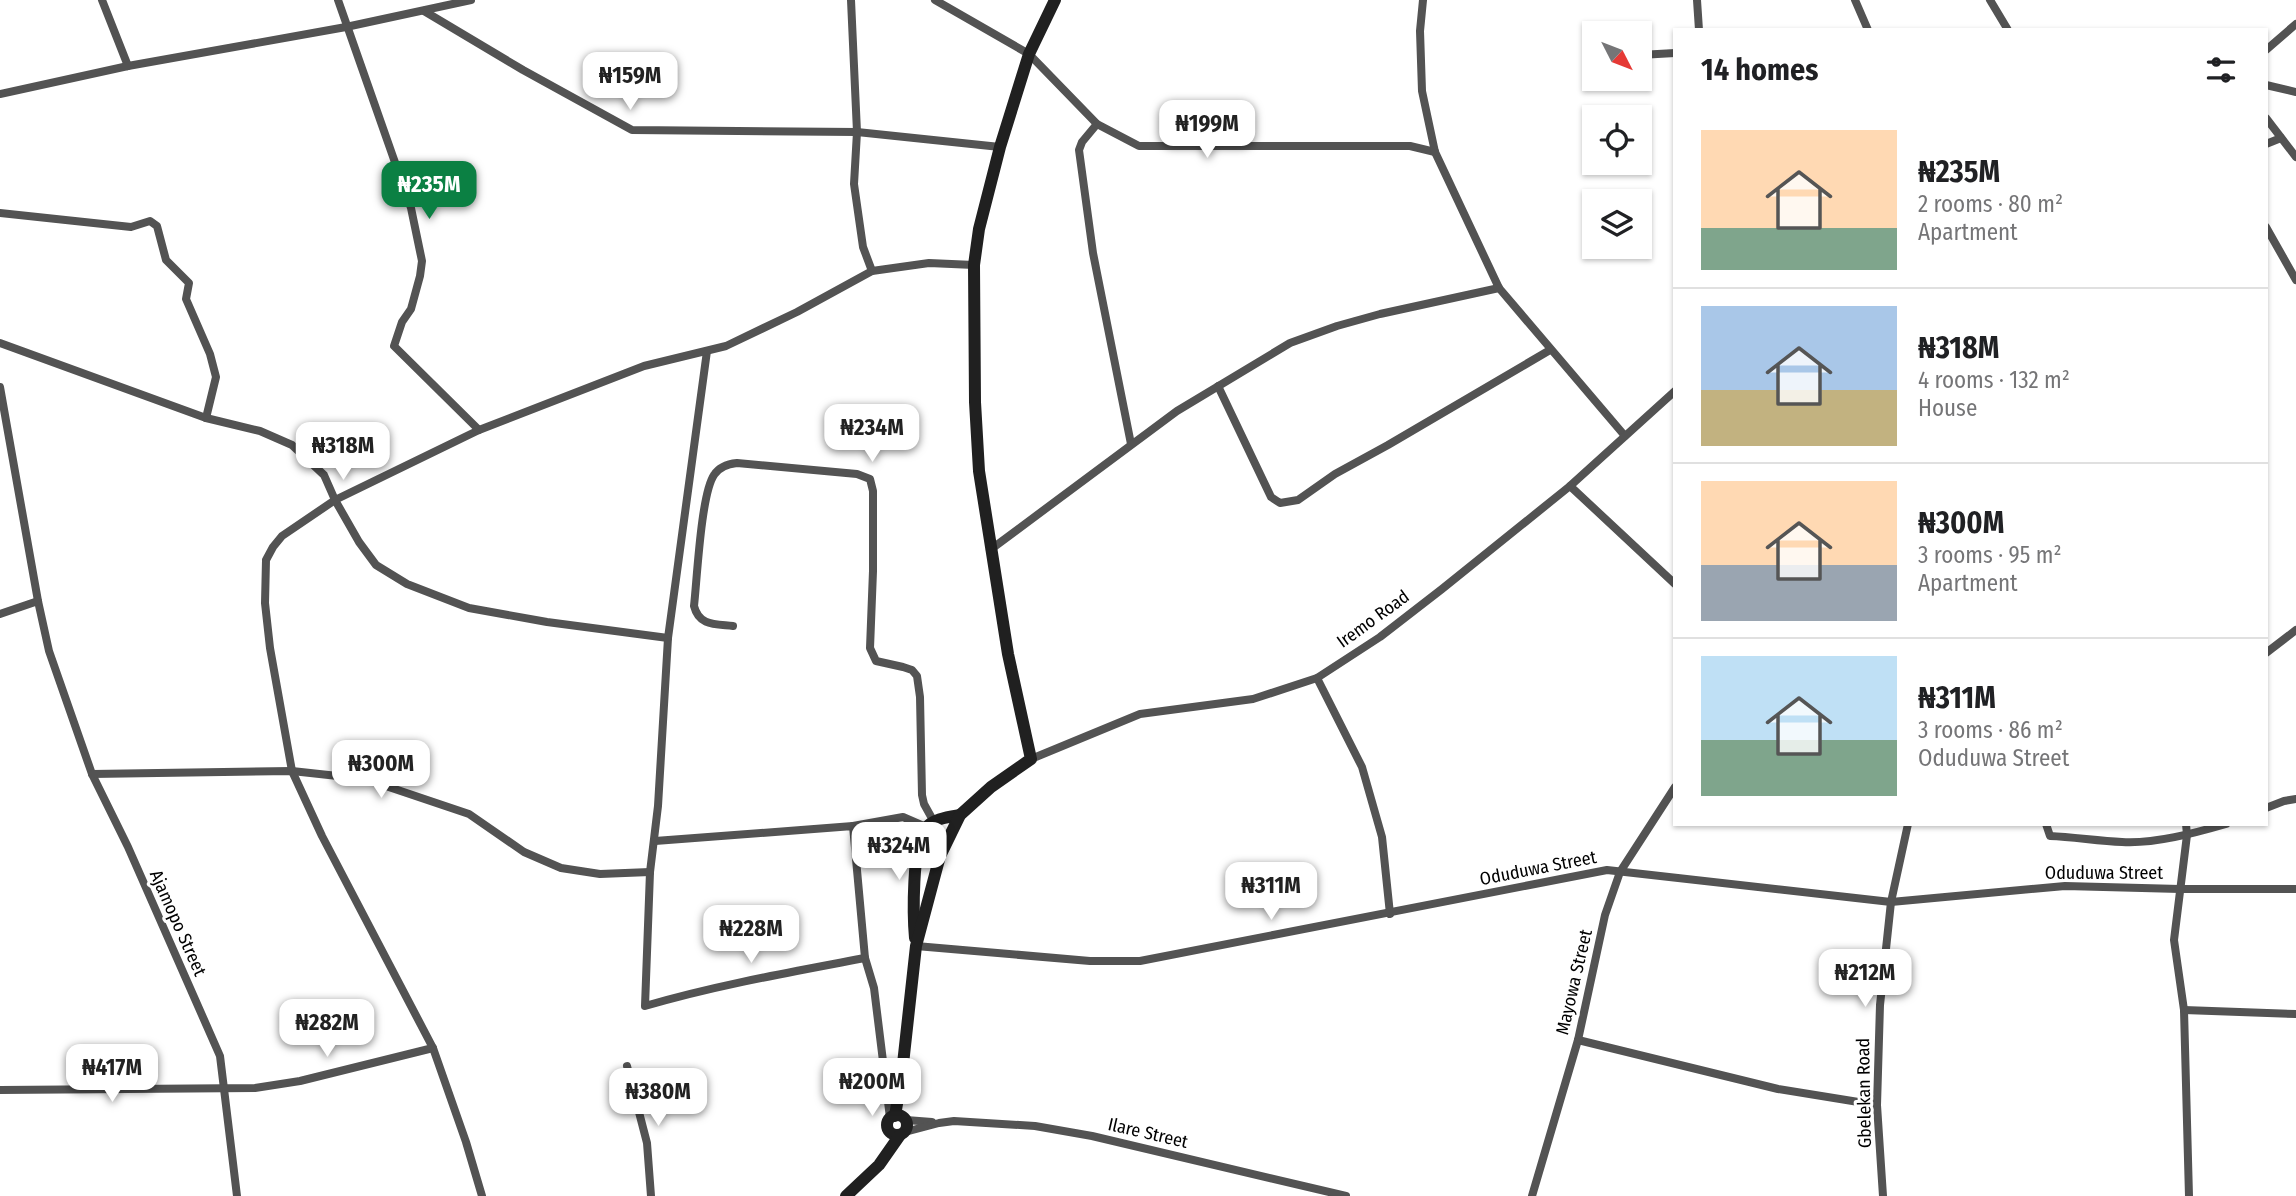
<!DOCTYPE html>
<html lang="en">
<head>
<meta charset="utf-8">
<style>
  body { margin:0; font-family:"Fira Sans Condensed",sans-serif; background:#f6f6f6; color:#202124; height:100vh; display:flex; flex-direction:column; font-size:26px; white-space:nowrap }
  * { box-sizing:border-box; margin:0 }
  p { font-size:23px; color:#757577 }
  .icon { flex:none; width:38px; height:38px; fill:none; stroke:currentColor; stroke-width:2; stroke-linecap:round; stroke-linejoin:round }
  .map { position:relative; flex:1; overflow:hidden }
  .side { position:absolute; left:1673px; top:28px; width:595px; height:798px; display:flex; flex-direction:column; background:#fff; border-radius:0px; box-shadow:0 2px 5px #0004 }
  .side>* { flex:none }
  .needle { width:46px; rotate:132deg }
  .controls { position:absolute; left:1582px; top:21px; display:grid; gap:14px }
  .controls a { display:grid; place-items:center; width:70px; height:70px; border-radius:0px; background:#fff; box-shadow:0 2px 5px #0004; font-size:35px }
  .price { position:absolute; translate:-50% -60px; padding:0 16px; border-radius:14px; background:#fff; color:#222; font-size:23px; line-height:46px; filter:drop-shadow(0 2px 4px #0008) }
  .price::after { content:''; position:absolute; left:50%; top:42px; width:21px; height:16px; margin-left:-10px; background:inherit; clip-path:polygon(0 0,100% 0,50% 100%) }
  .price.active { background:#0b8043; color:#fff }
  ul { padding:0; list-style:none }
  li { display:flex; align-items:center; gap:21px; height:175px; padding:0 28px }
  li+li { border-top:2px solid #e0e0e0 }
  li span { display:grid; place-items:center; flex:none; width:196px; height:140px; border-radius:0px; color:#555 }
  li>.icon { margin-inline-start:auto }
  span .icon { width:84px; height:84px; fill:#fffc; stroke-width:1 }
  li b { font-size:30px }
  h2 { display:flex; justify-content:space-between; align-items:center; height:84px; padding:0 28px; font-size:30px }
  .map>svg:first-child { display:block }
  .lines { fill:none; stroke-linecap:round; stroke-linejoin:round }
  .street { stroke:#535353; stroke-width:8 }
  .secondary { stroke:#202020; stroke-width:12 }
  .labels { text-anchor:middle; stroke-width:6; stroke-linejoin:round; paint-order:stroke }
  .street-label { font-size:18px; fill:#000; stroke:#fff }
</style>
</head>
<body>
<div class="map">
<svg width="2296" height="1196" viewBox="0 0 2296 1196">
  <rect width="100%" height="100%" fill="#fff"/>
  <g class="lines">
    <g class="street">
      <polyline points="102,0 128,66"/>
      <polyline points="338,0 411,208 422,261 420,276 411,309 402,322 394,346 479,430"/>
      <polyline points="851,0 857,132 854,184 863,247 872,271"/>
      <polyline points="935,0 1029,54 1097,124 1139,146 1410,146 1435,152"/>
      <polyline points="1423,0 1420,31 1422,91 1435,152 1499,288 1625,436"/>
      <polyline points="1697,0 1699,30"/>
      <polyline points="1855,0 1868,30"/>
      <polyline points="1990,0 2008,30"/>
      <polyline points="424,11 523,70 632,130 857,132 1000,147"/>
      <polyline points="2266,50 2296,24"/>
      <polyline points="1640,55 1675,53"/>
      <polyline points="2266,85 2296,92"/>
      <polyline points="0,94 128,66 346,27 471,0"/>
      <polyline points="2266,118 2296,157"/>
      <polyline points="1097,124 1082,142 1079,150 1093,253 1131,444"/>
      <polyline points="2266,144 2281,138"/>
      <polyline points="0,213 131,227 150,221 157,226 166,260 189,283 186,299 210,354 216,377 206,418"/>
      <polyline points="2266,227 2296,280"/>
      <polyline points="0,343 206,418 260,431 292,445 324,475 335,500 359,542 376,565 407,584 469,608 547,622 668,638"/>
      <path d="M707,351L668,638L658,806L650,872L645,1006C717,985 791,972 865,958"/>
      <polyline points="1218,386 1271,497 1280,503 1298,500 1335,474 1388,445 1550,350"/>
      <polyline points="0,387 38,601 49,651 92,774 128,847 220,1056 237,1196"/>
      <polyline points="1570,486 1675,584"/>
      <polyline points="990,550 1177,411 1290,343 1337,326 1380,314 1499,288"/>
      <polyline points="0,614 38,601"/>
      <path d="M733,626C715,624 699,626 694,606C697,580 701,494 714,475C719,467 727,464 737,463L857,474L870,479L873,491V571L870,648L876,661L903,667L912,670L917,676L920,697L922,795L924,804L934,822"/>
      <polyline points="2266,653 2296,630"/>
      <polyline points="1317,678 1362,767 1382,837 1390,914"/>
      <polyline points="1031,759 1140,714 1253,699 1317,678 1380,637 1442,589 1570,486 1675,391"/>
      <polyline points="92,774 292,771 365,779 469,814 524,852 561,868 600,874 650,872"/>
      <polyline points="2266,808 2284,801 2296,799"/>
      <path d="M2046,824L2050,836C2074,837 2098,841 2122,842C2154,844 2195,833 2226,824"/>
      <polyline points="2186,824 2187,835 2174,940 2184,1010 2189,1196"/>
      <polyline points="853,826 903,817 926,827"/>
      <polyline points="655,841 853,826 865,958 874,988 890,1118"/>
      <polyline points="916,946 1090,961 1140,961 1607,870 1891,902 2065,886 2180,889 2296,889"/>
      <polyline points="2184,1010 2296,1014"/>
      <polyline points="1578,1040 1778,1089 1877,1105"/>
      <polyline points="627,1066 647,1143 651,1196"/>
      <polyline points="0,1090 255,1088 300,1081 433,1048"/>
      <polyline points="906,1120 932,1122"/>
      <polyline points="905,1132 939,1123 954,1121 1035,1126 1092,1136 1346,1196"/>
      <polyline points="482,1196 466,1142 433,1048 322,836 292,771 270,648 265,603 266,560 273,547 282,536 335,500 479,430 644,366 726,346 797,312 872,271 929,263 974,265"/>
      <polyline points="1532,1196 1578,1040 1605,915 1620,872 1675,787"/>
      <polyline points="1883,1196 1877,1105 1880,1005 1891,902 1908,824"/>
    </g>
    <g class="secondary">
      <path d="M915,938C913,916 912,846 925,829C932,819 948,817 960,815"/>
      <circle cx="897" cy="1125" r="10"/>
      <polyline points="895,1116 902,1073 916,946 940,856 960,815 991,787 1031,759 1008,654 979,471 975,402 974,265 979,229 1000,147 1029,54 1055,0"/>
      <polyline points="846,1196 879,1165 900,1135"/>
    </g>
  </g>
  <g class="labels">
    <g class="street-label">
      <text transform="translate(1373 619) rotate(-36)" y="6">Iremo Road</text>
      <text transform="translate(1538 868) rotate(-11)" y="6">Oduduwa Street</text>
      <text x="2104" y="879">Oduduwa Street</text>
      <text transform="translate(178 923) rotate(66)" y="6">Ajamopo Street</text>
      <text transform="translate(1574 982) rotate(-77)" y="6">Mayowa Street</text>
      <text transform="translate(1864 1093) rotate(-91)" y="6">Gbelekan Road</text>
      <text transform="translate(1148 1133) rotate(13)" y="6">Ilare Street</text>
    </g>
  </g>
</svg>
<div class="controls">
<a><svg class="needle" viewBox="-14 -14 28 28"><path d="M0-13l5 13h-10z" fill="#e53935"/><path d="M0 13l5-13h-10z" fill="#757577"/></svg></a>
<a><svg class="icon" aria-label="locate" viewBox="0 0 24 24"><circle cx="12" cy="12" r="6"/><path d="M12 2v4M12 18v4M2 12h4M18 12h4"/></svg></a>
<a><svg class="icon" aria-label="layers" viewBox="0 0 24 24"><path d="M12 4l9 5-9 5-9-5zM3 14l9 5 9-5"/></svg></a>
</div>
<b class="price" style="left:630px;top:112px">₦159M</b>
<b class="price" style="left:1207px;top:160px">₦199M</b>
<b class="price active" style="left:429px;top:221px">₦235M</b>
<b class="price" style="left:872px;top:464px">₦234M</b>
<b class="price" style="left:343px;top:482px">₦318M</b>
<b class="price" style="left:381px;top:800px">₦300M</b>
<b class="price" style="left:899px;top:882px">₦324M</b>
<b class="price" style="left:1271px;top:922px">₦311M</b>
<b class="price" style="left:751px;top:965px">₦228M</b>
<b class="price" style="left:1865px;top:1009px">₦212M</b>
<b class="price" style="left:327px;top:1059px">₦282M</b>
<b class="price" style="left:112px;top:1104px">₦417M</b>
<b class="price" style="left:872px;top:1118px">₦200M</b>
<b class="price" style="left:658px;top:1128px">₦380M</b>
<section class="side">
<h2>14 homes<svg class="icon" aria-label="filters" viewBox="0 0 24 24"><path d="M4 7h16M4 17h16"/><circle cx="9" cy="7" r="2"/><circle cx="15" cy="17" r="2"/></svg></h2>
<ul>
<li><span style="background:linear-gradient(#ffd9b3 70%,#7fa58c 0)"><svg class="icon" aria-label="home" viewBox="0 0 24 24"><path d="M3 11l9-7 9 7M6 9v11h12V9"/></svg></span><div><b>₦235M</b><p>2 rooms · 80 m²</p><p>Apartment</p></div></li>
<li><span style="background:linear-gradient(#a9c7e8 60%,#c2b280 0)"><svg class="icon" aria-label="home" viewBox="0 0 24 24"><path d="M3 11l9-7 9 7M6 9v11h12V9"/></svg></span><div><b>₦318M</b><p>4 rooms · 132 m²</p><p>House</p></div></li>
<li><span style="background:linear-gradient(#ffd9b3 60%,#9aa5b1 0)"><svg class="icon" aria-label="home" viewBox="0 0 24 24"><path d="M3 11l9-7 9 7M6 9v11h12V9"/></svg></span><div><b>₦300M</b><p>3 rooms · 95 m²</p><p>Apartment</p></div></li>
<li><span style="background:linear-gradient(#bfe0f5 60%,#7fa58c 0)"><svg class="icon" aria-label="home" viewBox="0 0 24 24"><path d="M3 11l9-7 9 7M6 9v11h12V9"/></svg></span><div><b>₦311M</b><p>3 rooms · 86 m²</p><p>Oduduwa Street</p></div></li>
</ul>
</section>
</div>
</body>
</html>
